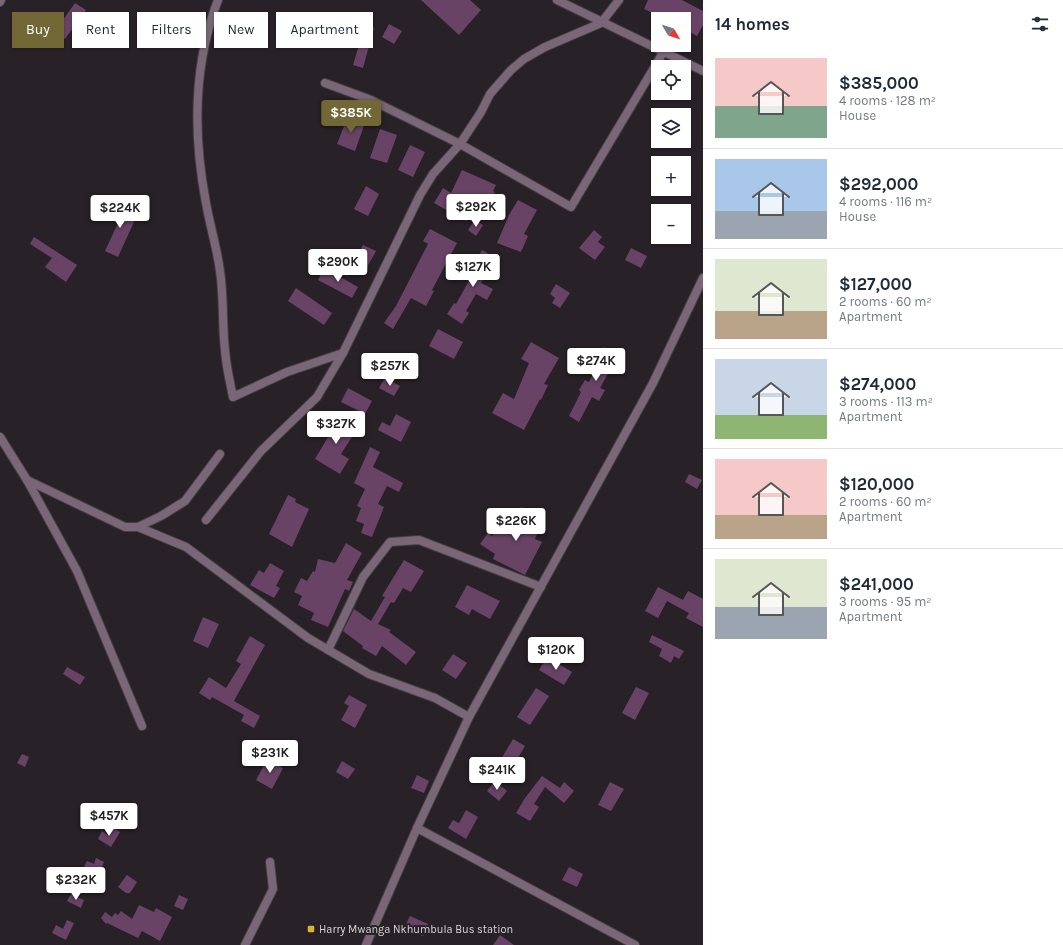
<!DOCTYPE html>
<html lang="en">
<head>
<meta charset="utf-8">
<style>
  body { margin:0; font-family:Karla,sans-serif; background:#f6f6f7; color:#1f2937; height:100vh; display:flex; flex-direction:column; font-size:15px; white-space:nowrap }
  * { box-sizing:border-box; margin:0 }
  p { font-size:13px; color:#747a83 }
  .icon { flex:none; width:22px; height:22px; fill:none; stroke:currentColor; stroke-width:2; stroke-linecap:round; stroke-linejoin:round }
  .map { position:relative; flex:1; overflow:hidden }
  .side { display:flex; flex-direction:column; background:#fff; width:360px }
  .side>* { flex:none }
  .banner { position:absolute; left:12px; top:12px; width:380px; height:36px; display:flex; gap:8px }
  .needle { width:26px; rotate:129deg }
  .controls { position:absolute; left:651px; top:12px; display:grid; gap:8px }
  .controls a { display:grid; place-items:center; width:40px; height:40px; border-radius:0px; background:#fff; box-shadow:0 1px 3px #0004; font-size:20px }
  .price { position:absolute; translate:-50% -34px; padding:0 9px; border-radius:4px; background:#fff; color:#222; font-size:13px; line-height:26px; filter:drop-shadow(0 1px 2px #0008) }
  .price::after { content:''; position:absolute; left:50%; top:24px; width:12px; height:9px; margin-left:-6px; background:inherit; clip-path:polygon(0 0,100% 0,50% 100%) }
  .price.active { background:#716836; color:#fff }
  ul { padding:0; list-style:none }
  li { display:flex; align-items:center; gap:12px; height:100px; padding:0 12px }
  li+li { border-top:1px solid #e0e1e3 }
  li span { display:grid; place-items:center; flex:none; width:112px; height:80px; border-radius:0px; color:#555 }
  li>.icon { margin-inline-start:auto }
  span .icon { width:48px; height:48px; fill:#fffc; stroke-width:1 }
  li b { font-size:17px }
  h2 { display:flex; justify-content:space-between; align-items:center; height:48px; padding:0 12px; font-size:17px }
  .tag { padding:0 14px; border-radius:0px; background:#fff; box-shadow:0 1px 3px #0004; font-size:14px; line-height:36px }
  .tag.active { background:#716836; color:#fff }
  main { display:flex; flex:1; min-height:0 }
  .map>svg:first-child { display:block }
  .building { fill:#694366 }
  .lines { fill:none; stroke-linecap:round; stroke-linejoin:round }
  .minor-casing { stroke:#443e43; stroke-width:10 }
  .minor { stroke:#796777; stroke-width:8 }
  .poi-dot { fill:#d6b534; stroke:#282127; stroke-width:1.5 }
  .labels { text-anchor:middle; stroke-width:4; stroke-linejoin:round; paint-order:stroke }
  .poi-label { font-size:11px; fill:#dad5d9; stroke:#282127; text-anchor:start }
</style>
</head>
<body>
<main>
<div class="map">
<svg width="703" height="945" viewBox="0 0 703 945">
  <rect width="100%" height="100%" fill="#282127"/>
  <g class="building">
    <polygon points="421,0 470,0 481,10 459,35"/>
    <polygon points="648,0 682,0 703,11 703,25 697,36 684,29 690,19 661,19 662,17 644,9"/>
    <polygon points="75,3 86,10 65,39 55,31"/>
    <polygon points="389,24 402,31 394,44 382,37"/>
    <polygon points="365,25 374,28 363,68 353,65"/>
    <polygon points="348,116 365,123 355,151 337,144"/>
    <polygon points="380,129 397,135 387,163 370,158"/>
    <polygon points="410,145 425,152 413,177 398,170"/>
    <polygon points="462,170 496,185 493,191 495,192 489,202 479,198 466,221 434,203 443,188 451,193"/>
    <polygon points="366,186 379,194 368,216 354,209"/>
    <polygon points="518,200 537,210 524,234 528,236 521,252 497,243 509,215"/>
    <polygon points="113,206 123,211 125,207 138,213 118,257 105,251 118,223 108,218"/>
    <polygon points="475,220 483,225 476,236 468,230"/>
    <polygon points="430,229 457,243 432,290 434,291 426,306 411,298 393,329 384,323 396,306 428,244 423,241"/>
    <polygon points="594,230 602,237 598,242 605,247 595,260 579,248"/>
    <polygon points="34,237 77,265 66,282 45,267 52,258 30,244"/>
    <polygon points="363,245 376,251 366,269 353,262"/>
    <polygon points="631,248 647,256 641,268 625,260"/>
    <polygon points="482,250 494,257 481,283 493,289 487,300 476,294 466,311 469,313 462,324 447,314 454,303 456,304 475,270 472,269"/>
    <polygon points="324,268 358,287 352,298 318,280"/>
    <polygon points="556,284 570,293 560,308 552,303 555,298 550,294"/>
    <polygon points="296,288 332,313 324,325 288,301"/>
    <polygon points="438,329 463,342 454,359 429,346"/>
    <polygon points="531,342 559,358 544,384 548,385 541,400 540,399 524,430 492,413 503,393 514,399 529,363 521,359"/>
    <polygon points="603,347 625,358 618,371 611,368 600,388 605,390 599,401 592,397 579,422 569,416 581,392 579,390 585,380 589,382 599,362 596,361"/>
    <polygon points="385,378 400,386 394,396 379,388"/>
    <polygon points="348,388 372,401 365,414 341,402"/>
    <polygon points="396,414 411,422 401,442 378,430 382,422 390,426"/>
    <polygon points="336,416 357,429 341,454 349,459 340,474 315,459 331,432 327,431"/>
    <polygon points="370,447 380,452 373,467 403,483 399,492 387,486 378,504 384,507 372,537 361,533 364,524 356,521 361,508 357,506 365,489 354,483"/>
    <polygon points="689,474 702,480 697,489 685,482"/>
    <polygon points="288,495 296,499 295,502 309,509 292,547 269,534"/>
    <polygon points="521,507 544,516 535,539 542,542 525,575 493,559 495,554 480,544 488,533 492,536 499,525 508,530 510,526 513,527"/>
    <polygon points="346,543 362,553 347,580 353,582 349,591 345,589 328,627 311,620 314,613 298,605 302,596 294,592 301,578 307,581 313,571 315,572 318,559 335,563"/>
    <polygon points="404,560 424,571 411,592 403,588 394,603 391,602 378,624 391,630 389,632 416,652 406,665 382,646 376,656 362,648 363,646 343,631 354,609 371,621 385,597 382,596"/>
    <polygon points="270,563 284,571 276,586 280,588 274,598 250,585 259,570 264,573"/>
    <polygon points="467,585 500,601 490,619 472,609 469,615 455,607"/>
    <polygon points="658,587 683,600 688,591 703,599 703,627 686,618 689,613 667,601 658,618 645,611"/>
    <polygon points="203,617 219,624 208,648 193,641"/>
    <polygon points="652,635 684,651 679,659 674,656 671,663 659,656 662,649 649,642"/>
    <polygon points="250,636 265,645 234,701 260,716 254,728 241,721 244,715 212,697 210,700 199,693 209,677 226,688 241,664 236,661"/>
    <polygon points="453,654 467,663 456,679 442,670"/>
    <polygon points="547,657 572,672 564,685 539,670"/>
    <polygon points="67,667 85,677 80,685 63,674"/>
    <polygon points="636,687 649,693 635,720 622,713"/>
    <polygon points="536,688 549,696 530,725 517,717"/>
    <polygon points="349,695 367,705 355,728 341,720 349,706 344,703"/>
    <polygon points="513,739 525,746 509,773 497,766"/>
    <polygon points="22,754 29,757 25,767 17,763"/>
    <polygon points="267,760 283,768 272,789 256,780"/>
    <polygon points="342,761 355,769 348,779 336,772"/>
    <polygon points="417,775 429,781 424,793 411,788"/>
    <polygon points="542,776 560,788 564,782 574,791 564,803 545,787 534,804 539,807 530,821 516,813 525,798"/>
    <polygon points="495,781 507,791 499,801 487,791"/>
    <polygon points="610,782 624,789 611,811 598,805"/>
    <polygon points="466,810 478,817 466,839 448,828 453,820 459,823"/>
    <polygon points="114,828 120,832 111,847 98,839 102,831 109,836"/>
    <polygon points="96,858 104,862 98,877 82,870 87,861 94,864"/>
    <polygon points="569,867 583,874 577,887 562,880"/>
    <polygon points="127,875 137,882 130,893 126,893 118,887"/>
    <polygon points="71,894 84,900 81,908 67,901"/>
    <polygon points="179,895 188,899 183,910 174,906"/>
    <polygon points="139,905 154,912 156,908 172,917 160,941 142,931 138,938 107,923 106,924 101,918 105,912 112,917 115,913 118,915 121,911 132,919"/>
    <polygon points="410,916 428,924 423,936 404,928"/>
    <polygon points="67,920 74,923 66,940 52,933 56,925 63,929"/>
    <polygon points="500,935 514,945 493,945"/>
  </g>
  <g class="lines">
    <g class="minor-casing">
      <g id="minor">
        <path d="M218,0C193,65 193,135 206,203C210,226 217,248 220,271C224,297 222,324 225,350C226,366 230,382 233,397L287,372L343,353L420,195L433,174L460,144L481,112L490,94L511,70L524,59L545,47L601,23L619,0"/>
        <polyline points="557,0 703,71"/>
        <polyline points="0,2 1,0"/>
        <polyline points="325,83 371,100 460,144 571,207 664,51"/>
        <polyline points="0,437 27,480 77,571 142,726"/>
        <polyline points="27,480 125,527 138,527 161,516 185,501 220,454"/>
        <polyline points="206,520 261,451 317,397 343,353"/>
        <polyline points="138,527 186,547 308,638 369,674 435,698 469,717"/>
        <polyline points="328,650 363,577 390,542 419,540 541,587"/>
        <polyline points="417,828 635,945"/>
        <polyline points="245,945 273,889 270,862"/>
        <polyline points="366,945 417,828 469,717 653,383 703,278"/>
      </g>
    </g>
    <use href="#minor" class="minor"/>
  </g>
  <rect class="poi-dot" x="307" y="925" width="8" height="8" rx="2"/>
  <g class="labels">
    <g class="poi-label">
      <text x="319" y="933">Harry Mwanga Nkhumbula Bus station</text>
    </g>
  </g>
</svg>
<div class="controls">
<a><svg class="needle" viewBox="-14 -14 28 28"><path d="M0-13l5 13h-10z" fill="#e53935"/><path d="M0 13l5-13h-10z" fill="#747a83"/></svg></a>
<a><svg class="icon" aria-label="locate" viewBox="0 0 24 24"><circle cx="12" cy="12" r="6"/><path d="M12 2v4M12 18v4M2 12h4M18 12h4"/></svg></a>
<a><svg class="icon" aria-label="layers" viewBox="0 0 24 24"><path d="M12 4l9 5-9 5-9-5zM3 14l9 5 9-5"/></svg></a>
<a>+</a>
<a>−</a>
</div>
<b class="price active" style="left:351px;top:134px">$385K</b>
<b class="price" style="left:476px;top:228px">$292K</b>
<b class="price" style="left:120px;top:229px">$224K</b>
<b class="price" style="left:338px;top:283px">$290K</b>
<b class="price" style="left:473px;top:288px">$127K</b>
<b class="price" style="left:596px;top:382px">$274K</b>
<b class="price" style="left:390px;top:387px">$257K</b>
<b class="price" style="left:336px;top:445px">$327K</b>
<b class="price" style="left:516px;top:542px">$226K</b>
<b class="price" style="left:556px;top:671px">$120K</b>
<b class="price" style="left:270px;top:774px">$231K</b>
<b class="price" style="left:497px;top:791px">$241K</b>
<b class="price" style="left:109px;top:837px">$457K</b>
<b class="price" style="left:76px;top:901px">$232K</b>
<div class="banner">
<a class="tag active">Buy</a>
<a class="tag">Rent</a>
<a class="tag">Filters</a>
<a class="tag">New</a>
<a class="tag">Apartment</a>
</div>
</div>
<section class="side">
<h2>14 homes<svg class="icon" aria-label="filters" viewBox="0 0 24 24"><path d="M4 7h16M4 17h16"/><circle cx="9" cy="7" r="2"/><circle cx="15" cy="17" r="2"/></svg></h2>
<ul>
<li><span style="background:linear-gradient(#f6c9c9 60%,#7fa58c 0)"><svg class="icon" aria-label="home" viewBox="0 0 24 24"><path d="M3 11l9-7 9 7M6 9v11h12V9"/></svg></span><div><b>$385,000</b><p>4 rooms · 128 m²</p><p>House</p></div></li>
<li><span style="background:linear-gradient(#a9c7e8 65%,#9aa5b1 0)"><svg class="icon" aria-label="home" viewBox="0 0 24 24"><path d="M3 11l9-7 9 7M6 9v11h12V9"/></svg></span><div><b>$292,000</b><p>4 rooms · 116 m²</p><p>House</p></div></li>
<li><span style="background:linear-gradient(#dfe7d0 65%,#b9a48a 0)"><svg class="icon" aria-label="home" viewBox="0 0 24 24"><path d="M3 11l9-7 9 7M6 9v11h12V9"/></svg></span><div><b>$127,000</b><p>2 rooms · 60 m²</p><p>Apartment</p></div></li>
<li><span style="background:linear-gradient(#c9d6e8 70%,#8fb573 0)"><svg class="icon" aria-label="home" viewBox="0 0 24 24"><path d="M3 11l9-7 9 7M6 9v11h12V9"/></svg></span><div><b>$274,000</b><p>3 rooms · 113 m²</p><p>Apartment</p></div></li>
<li><span style="background:linear-gradient(#f6c9c9 70%,#b9a48a 0)"><svg class="icon" aria-label="home" viewBox="0 0 24 24"><path d="M3 11l9-7 9 7M6 9v11h12V9"/></svg></span><div><b>$120,000</b><p>2 rooms · 60 m²</p><p>Apartment</p></div></li>
<li><span style="background:linear-gradient(#dfe7d0 60%,#9aa5b1 0)"><svg class="icon" aria-label="home" viewBox="0 0 24 24"><path d="M3 11l9-7 9 7M6 9v11h12V9"/></svg></span><div><b>$241,000</b><p>3 rooms · 95 m²</p><p>Apartment</p></div></li>
</ul>
</section>
</main>
</body>
</html>
